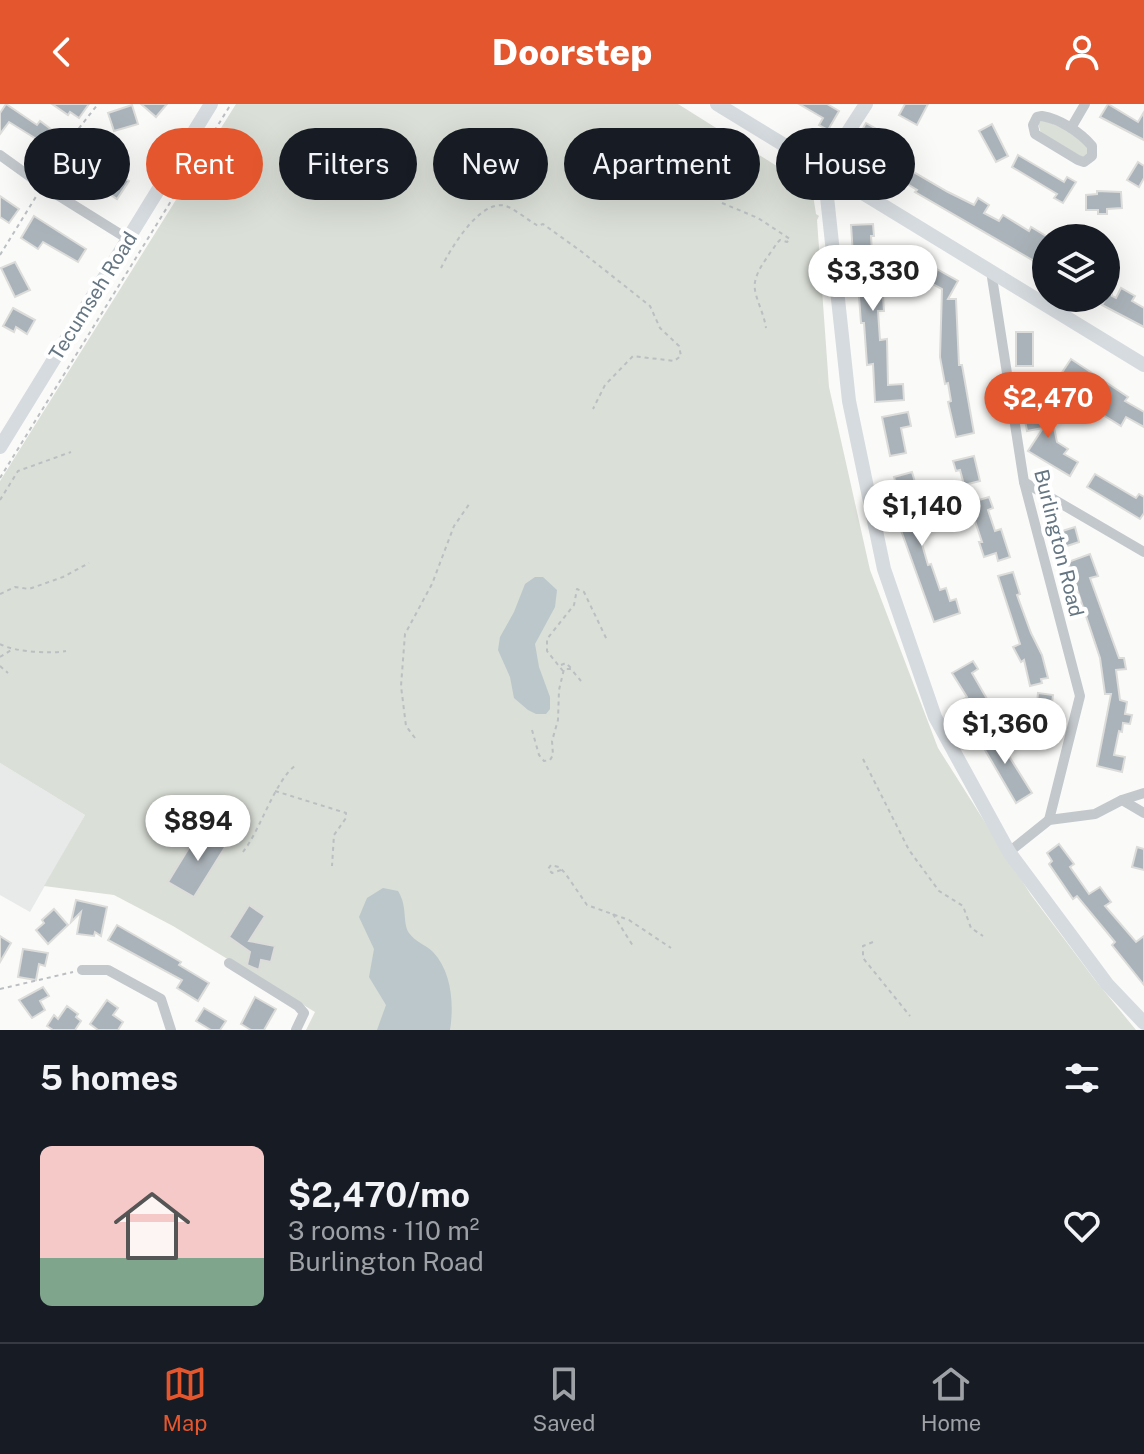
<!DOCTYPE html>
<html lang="en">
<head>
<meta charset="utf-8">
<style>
  body { margin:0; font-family:"Public Sans",sans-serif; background:#242831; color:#f1f3f6; height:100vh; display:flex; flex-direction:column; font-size:30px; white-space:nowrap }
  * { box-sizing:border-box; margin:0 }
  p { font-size:26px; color:#9ea1a6 }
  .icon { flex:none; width:44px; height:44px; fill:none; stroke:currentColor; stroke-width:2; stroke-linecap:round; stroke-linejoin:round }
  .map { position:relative; height:926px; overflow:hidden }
  .sheet { display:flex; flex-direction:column; background:#171b24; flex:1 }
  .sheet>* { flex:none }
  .banner { position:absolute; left:24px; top:24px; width:1096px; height:72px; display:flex; gap:16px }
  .buttons { position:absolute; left:1032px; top:120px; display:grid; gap:16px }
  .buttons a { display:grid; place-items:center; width:88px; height:88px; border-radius:50%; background:#171b24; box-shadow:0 8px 32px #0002; font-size:40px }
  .price { position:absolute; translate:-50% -68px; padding:0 18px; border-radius:28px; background:#fff; color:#222; font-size:26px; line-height:52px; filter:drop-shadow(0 2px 4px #0008) }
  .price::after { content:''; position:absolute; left:50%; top:48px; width:24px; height:18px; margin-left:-12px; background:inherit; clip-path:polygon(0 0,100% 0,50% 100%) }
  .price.active { background:#e4572e; color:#fff }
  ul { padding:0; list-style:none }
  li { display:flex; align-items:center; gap:24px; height:200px; padding:0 40px }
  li+li { border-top:2px solid #363941 }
  li span { display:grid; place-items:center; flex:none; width:224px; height:160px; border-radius:12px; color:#555 }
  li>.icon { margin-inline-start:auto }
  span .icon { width:96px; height:96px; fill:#fffc; stroke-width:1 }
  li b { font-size:34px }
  h2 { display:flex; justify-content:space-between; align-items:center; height:96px; padding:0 40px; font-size:34px }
  .chip { padding:0 28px; border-radius:36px; background:#171b24; box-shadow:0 8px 32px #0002; font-size:28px; line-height:72px }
  .chip.active { background:#e4572e; color:#fff }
  header { display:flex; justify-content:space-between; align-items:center; height:104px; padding:0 40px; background:#e4572e; color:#fff; font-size:36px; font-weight:800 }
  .menu { display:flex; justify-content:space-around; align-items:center; height:112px; border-top:2px solid #363941; background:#171b24; font-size:22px; color:#9ea1a6 }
  .menu a { display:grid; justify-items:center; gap:4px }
  .menu .active { color:#e4572e }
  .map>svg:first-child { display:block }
  .built { fill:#e8e9e9 }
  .green { fill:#dadfd7 }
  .water { fill:#bbc7cb }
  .building { fill:#aab3b9; stroke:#dcdcda; stroke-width:2 }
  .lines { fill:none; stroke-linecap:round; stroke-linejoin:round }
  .path { stroke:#bbbfc2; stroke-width:2; stroke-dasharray:4 4; stroke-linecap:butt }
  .street { stroke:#c3c8cc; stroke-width:10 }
  .secondary { stroke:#d6dbdf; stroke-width:14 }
  .labels { text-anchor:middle; stroke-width:8; stroke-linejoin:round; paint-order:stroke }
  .street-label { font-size:20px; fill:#657683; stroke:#fff }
</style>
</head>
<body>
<header><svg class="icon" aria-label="back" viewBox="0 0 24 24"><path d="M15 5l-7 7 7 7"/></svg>Doorstep<svg class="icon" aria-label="person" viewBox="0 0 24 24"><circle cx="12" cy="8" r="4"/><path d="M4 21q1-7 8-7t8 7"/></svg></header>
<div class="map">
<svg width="1144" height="926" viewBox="0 0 1144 926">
  <rect width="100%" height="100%" fill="#fafaf8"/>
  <polygon class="built" points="0,659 85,711 30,808 0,791"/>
  <g class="green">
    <polygon points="236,0 678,0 812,84 816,110 819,112 817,116 829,283 870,466 938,644 1031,791 1095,876 1136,926 306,926 315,908 173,822 114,791 44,782 85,711 0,659 0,377"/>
    <path d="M1042,16C1058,22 1081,30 1088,45L1087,50L1082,53L1041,29L1038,20Z"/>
  </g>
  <g class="water">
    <polygon points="535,473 543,473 557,486 555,503 535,540 539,563 550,593 550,605 546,610 536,610 528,606 514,594 510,573 498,546 500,533 514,508 525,480"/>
    <path d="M383,784L398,787C408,803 402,818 409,829C415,838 426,841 433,848C452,868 454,901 450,926H377L386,901L369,873L374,845L359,813L367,794Z"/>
  </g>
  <g class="building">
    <polygon points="6,0 37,21 40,17 56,29 42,48 34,42 38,36 9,18 0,30 0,9"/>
    <polygon points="52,0 89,0 79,14 70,8 68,11"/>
    <polygon points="141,0 167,0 156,13"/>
    <polygon points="799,0 827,0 839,7 828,26 819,21 823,14"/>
    <polygon points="905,0 928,0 917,21 899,11"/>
    <polygon points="1108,0 1138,18 1144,8 1144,36 1100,13"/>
    <polygon points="132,1 138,20 114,27 108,9"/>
    <polygon points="866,19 878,26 873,36 880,40 877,45 886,50 880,61 851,45"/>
    <polygon points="992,20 1008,52 996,58 979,27"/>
    <polygon points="78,41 88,48 92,43 105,51 94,68 109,76 114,67 129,77 117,95 66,61"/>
    <polygon points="1018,51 1064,78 1067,73 1076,78 1063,99 1054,94 1057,90 1012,63"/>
    <polygon points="903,56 914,63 912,67 948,88 974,101 978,94 989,101 984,109 999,117 1003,111 1029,127 1031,123 1046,132 1046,164 915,88 917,86 894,72"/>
    <polygon points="1138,58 1144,62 1144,74 1139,83 1127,76"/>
    <polygon points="1097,87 1121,88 1122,104 1107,105 1107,110 1098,110 1098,106 1086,106 1086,91 1097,90"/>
    <polygon points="0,92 19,105 9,119 0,113"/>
    <polygon points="34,112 86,145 78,158 43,138 38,145 21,134"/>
    <polygon points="873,120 874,132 871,132 874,178 885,178 885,191 883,192 884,207 878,207 880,236 887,235 888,281 903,280 904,296 875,298 873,260 867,261 864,219 861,219 857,166 854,166 851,121"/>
    <polygon points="15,158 30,186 15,193 1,164"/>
    <polygon points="926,159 958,177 948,195 956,195 959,261 962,261 974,329 956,333 948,298 951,297 948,279 945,280 940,253 942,185 918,172"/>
    <polygon points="1112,184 1112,192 1116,194 1121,184 1135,192 1132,197 1144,204 1144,223 1102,201"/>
    <polygon points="13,204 35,216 27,230 16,223 14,228 3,222"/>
    <rect x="1016" y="228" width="17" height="34"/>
    <polygon points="1071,255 1128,293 1125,297 1144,308 1144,323 1126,313 1121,322 1103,311 1107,304 1082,289 1085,284 1061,270"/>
    <polygon points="1042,301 1043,306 1050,304 1057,338 1068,345 1064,350 1078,358 1070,372 1028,347 1043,324 1027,327 1023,305"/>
    <polygon points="908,308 911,322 901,324 906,349 890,352 882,313"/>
    <polygon points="974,352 980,377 964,381 960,366 956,367 953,357"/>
    <polygon points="912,368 919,392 931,388 934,399 917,404 921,421 919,422 920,433 928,461 931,460 940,486 946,484 950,497 956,495 960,509 934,518 898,418 906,416 894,373"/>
    <polygon points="1095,370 1136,394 1139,390 1144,393 1144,409 1140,415 1087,383"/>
    <polygon points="989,393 993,404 988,406 995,427 1001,425 1010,453 998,457 996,449 984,453 979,438 982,438 969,399"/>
    <polygon points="1075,423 1079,438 1061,444 1056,429"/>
    <polygon points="1090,450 1098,472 1090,474 1119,554 1124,554 1126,565 1116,566 1120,596 1127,598 1125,610 1132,611 1130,620 1123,619 1122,628 1119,627 1114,651 1125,653 1122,668 1097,662 1111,590 1105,590 1100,554 1068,458"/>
    <polygon points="1013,468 1020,490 1017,491 1031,529 1042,551 1048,574 1041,575 1042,579 1030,582 1024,556 1021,558 1013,543 1020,540 998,472"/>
    <polygon points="973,557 978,565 972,569 998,614 982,624 964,595 967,593 952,569"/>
    <polygon points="1038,589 1053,591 1050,617 1035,616"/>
    <polygon points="992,625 1032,689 1016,699 978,634"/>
    <polygon points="201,724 227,740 194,793 168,778"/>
    <polygon points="1059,740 1074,760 1070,763 1089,790 1100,783 1111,798 1105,802 1136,838 1144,832 1144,881 1112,841 1115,838 1077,792 1073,795 1049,760 1052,757 1047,749"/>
    <polygon points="1137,743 1144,745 1144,766 1132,763"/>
    <polygon points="76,796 107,803 101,832 95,828 94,832 77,830 81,808 71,818"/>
    <polygon points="249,801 265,812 249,837 275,842 271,858 261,856 259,866 247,861 250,848 229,833"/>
    <polygon points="54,805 68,821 48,840 36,826 44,819 42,816"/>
    <polygon points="117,821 181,858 179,861 209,879 198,897 177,884 182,876 108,836"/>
    <polygon points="0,832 11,839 0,858"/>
    <polygon points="23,845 48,849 45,862 39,860 36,876 18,873"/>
    <polygon points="43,883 49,892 40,897 45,906 32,914 19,896"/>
    <polygon points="255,893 276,905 264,926 251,926 241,920"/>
    <polygon points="107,896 118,904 113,911 123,918 118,926 98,926 90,920"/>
    <polygon points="67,902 78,910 76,913 81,917 75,926 53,926 47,922 54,911 58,915"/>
    <polygon points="204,904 226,917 220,926 211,926 196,917"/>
  </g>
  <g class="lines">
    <g class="path">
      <polyline points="49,72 76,28 98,0"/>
      <path d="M722,99L758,114L790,135L787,138L780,136L777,139C769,152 752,170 755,186C757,198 764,210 766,224"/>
      <polyline points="0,151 37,91"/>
      <path d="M441,164C450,146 480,94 506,102C516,106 528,116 538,122L543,120L582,148L650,202L660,224L679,242L681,252L674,257L633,252L605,281L593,305"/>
      <polyline points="0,374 231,0"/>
      <polyline points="0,396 18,367 71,348"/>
      <polyline points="0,490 15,483 29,485 63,473 89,459"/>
      <path d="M0,540C14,548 50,550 66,547"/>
      <polyline points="0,553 13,545"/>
      <polyline points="561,561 566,559 571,564"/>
      <polyline points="0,562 8,569"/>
      <polyline points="563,567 547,547 547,535 574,501 577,485 584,488 607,536"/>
      <polyline points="532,626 539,651 544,657 550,656 553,651 552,637 558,616 559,586 564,565 571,565 581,577"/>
      <polyline points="415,634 406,622 401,582 405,530 432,480 454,422 470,399"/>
      <polyline points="863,655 909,746 939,787 963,802 971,824 983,832"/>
      <polyline points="275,687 346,709 346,714 334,731 332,762"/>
      <path d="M243,748C261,725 275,676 296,661"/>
      <polyline points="561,766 552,769 548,765 551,761 559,763 565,769 587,801 629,816 671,844"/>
      <polyline points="613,810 633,842"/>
      <polyline points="873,838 863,842 863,854 910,912"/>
      <polyline points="0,885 73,868"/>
    </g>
    <g class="street">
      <path d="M1042,12C1060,15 1080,28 1092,42V52L1084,58L1078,56L1035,30L1033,21L1037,13Z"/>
      <polyline points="1071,24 1085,0"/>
      <polyline points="0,51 43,82 128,135"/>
      <polyline points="991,167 1024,378 1080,592 1049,716"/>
      <polyline points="1024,378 1144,448"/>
      <polyline points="1122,696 1144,709"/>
      <polyline points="1009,748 1049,716 1095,710 1122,696 1144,689"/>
      <polyline points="229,859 298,902 304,909 296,926"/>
      <polyline points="82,866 108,866 161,895 171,926"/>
    </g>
    <g class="secondary">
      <polyline points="717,0 1144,261"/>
      <polyline points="824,65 849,297 884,465 935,613 1009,748 1107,880 1144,919"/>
      <polyline points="824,65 866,0"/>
      <polyline points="0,343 211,0"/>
    </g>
  </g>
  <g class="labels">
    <g class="street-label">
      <text transform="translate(93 192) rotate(-58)" y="7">Tecumseh Road</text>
      <text transform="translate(1059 439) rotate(76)" y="7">Burlington Road</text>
    </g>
  </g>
</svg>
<div class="buttons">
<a><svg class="icon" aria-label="layers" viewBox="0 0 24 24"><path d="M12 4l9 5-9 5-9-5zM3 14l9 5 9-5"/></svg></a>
</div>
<b class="price" style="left:873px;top:209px">$3,330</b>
<b class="price active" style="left:1048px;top:336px">$2,470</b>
<b class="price" style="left:922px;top:444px">$1,140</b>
<b class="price" style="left:1005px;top:662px">$1,360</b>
<b class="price" style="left:198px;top:759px">$894</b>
<div class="banner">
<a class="chip">Buy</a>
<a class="chip active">Rent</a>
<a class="chip">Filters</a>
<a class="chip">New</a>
<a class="chip">Apartment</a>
<a class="chip">House</a>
</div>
</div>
<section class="sheet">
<h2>5 homes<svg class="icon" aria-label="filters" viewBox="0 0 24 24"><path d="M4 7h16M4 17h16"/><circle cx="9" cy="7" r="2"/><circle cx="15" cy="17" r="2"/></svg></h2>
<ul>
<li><span style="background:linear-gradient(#f6c9c9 70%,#7fa58c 0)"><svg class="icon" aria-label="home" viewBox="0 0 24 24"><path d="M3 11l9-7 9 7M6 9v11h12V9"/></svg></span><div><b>$2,470/mo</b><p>3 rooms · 110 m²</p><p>Burlington Road</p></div><svg class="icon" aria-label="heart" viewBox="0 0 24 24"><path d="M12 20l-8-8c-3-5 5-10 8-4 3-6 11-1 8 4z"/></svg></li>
</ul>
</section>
<nav class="menu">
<a class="active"><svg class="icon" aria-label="map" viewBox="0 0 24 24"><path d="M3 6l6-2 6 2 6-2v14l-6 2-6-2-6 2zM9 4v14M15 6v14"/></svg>Map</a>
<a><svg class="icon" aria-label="saved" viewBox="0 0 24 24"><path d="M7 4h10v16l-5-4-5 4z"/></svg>Saved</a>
<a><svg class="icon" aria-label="home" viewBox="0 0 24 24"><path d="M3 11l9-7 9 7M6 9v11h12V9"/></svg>Home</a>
</nav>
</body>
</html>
